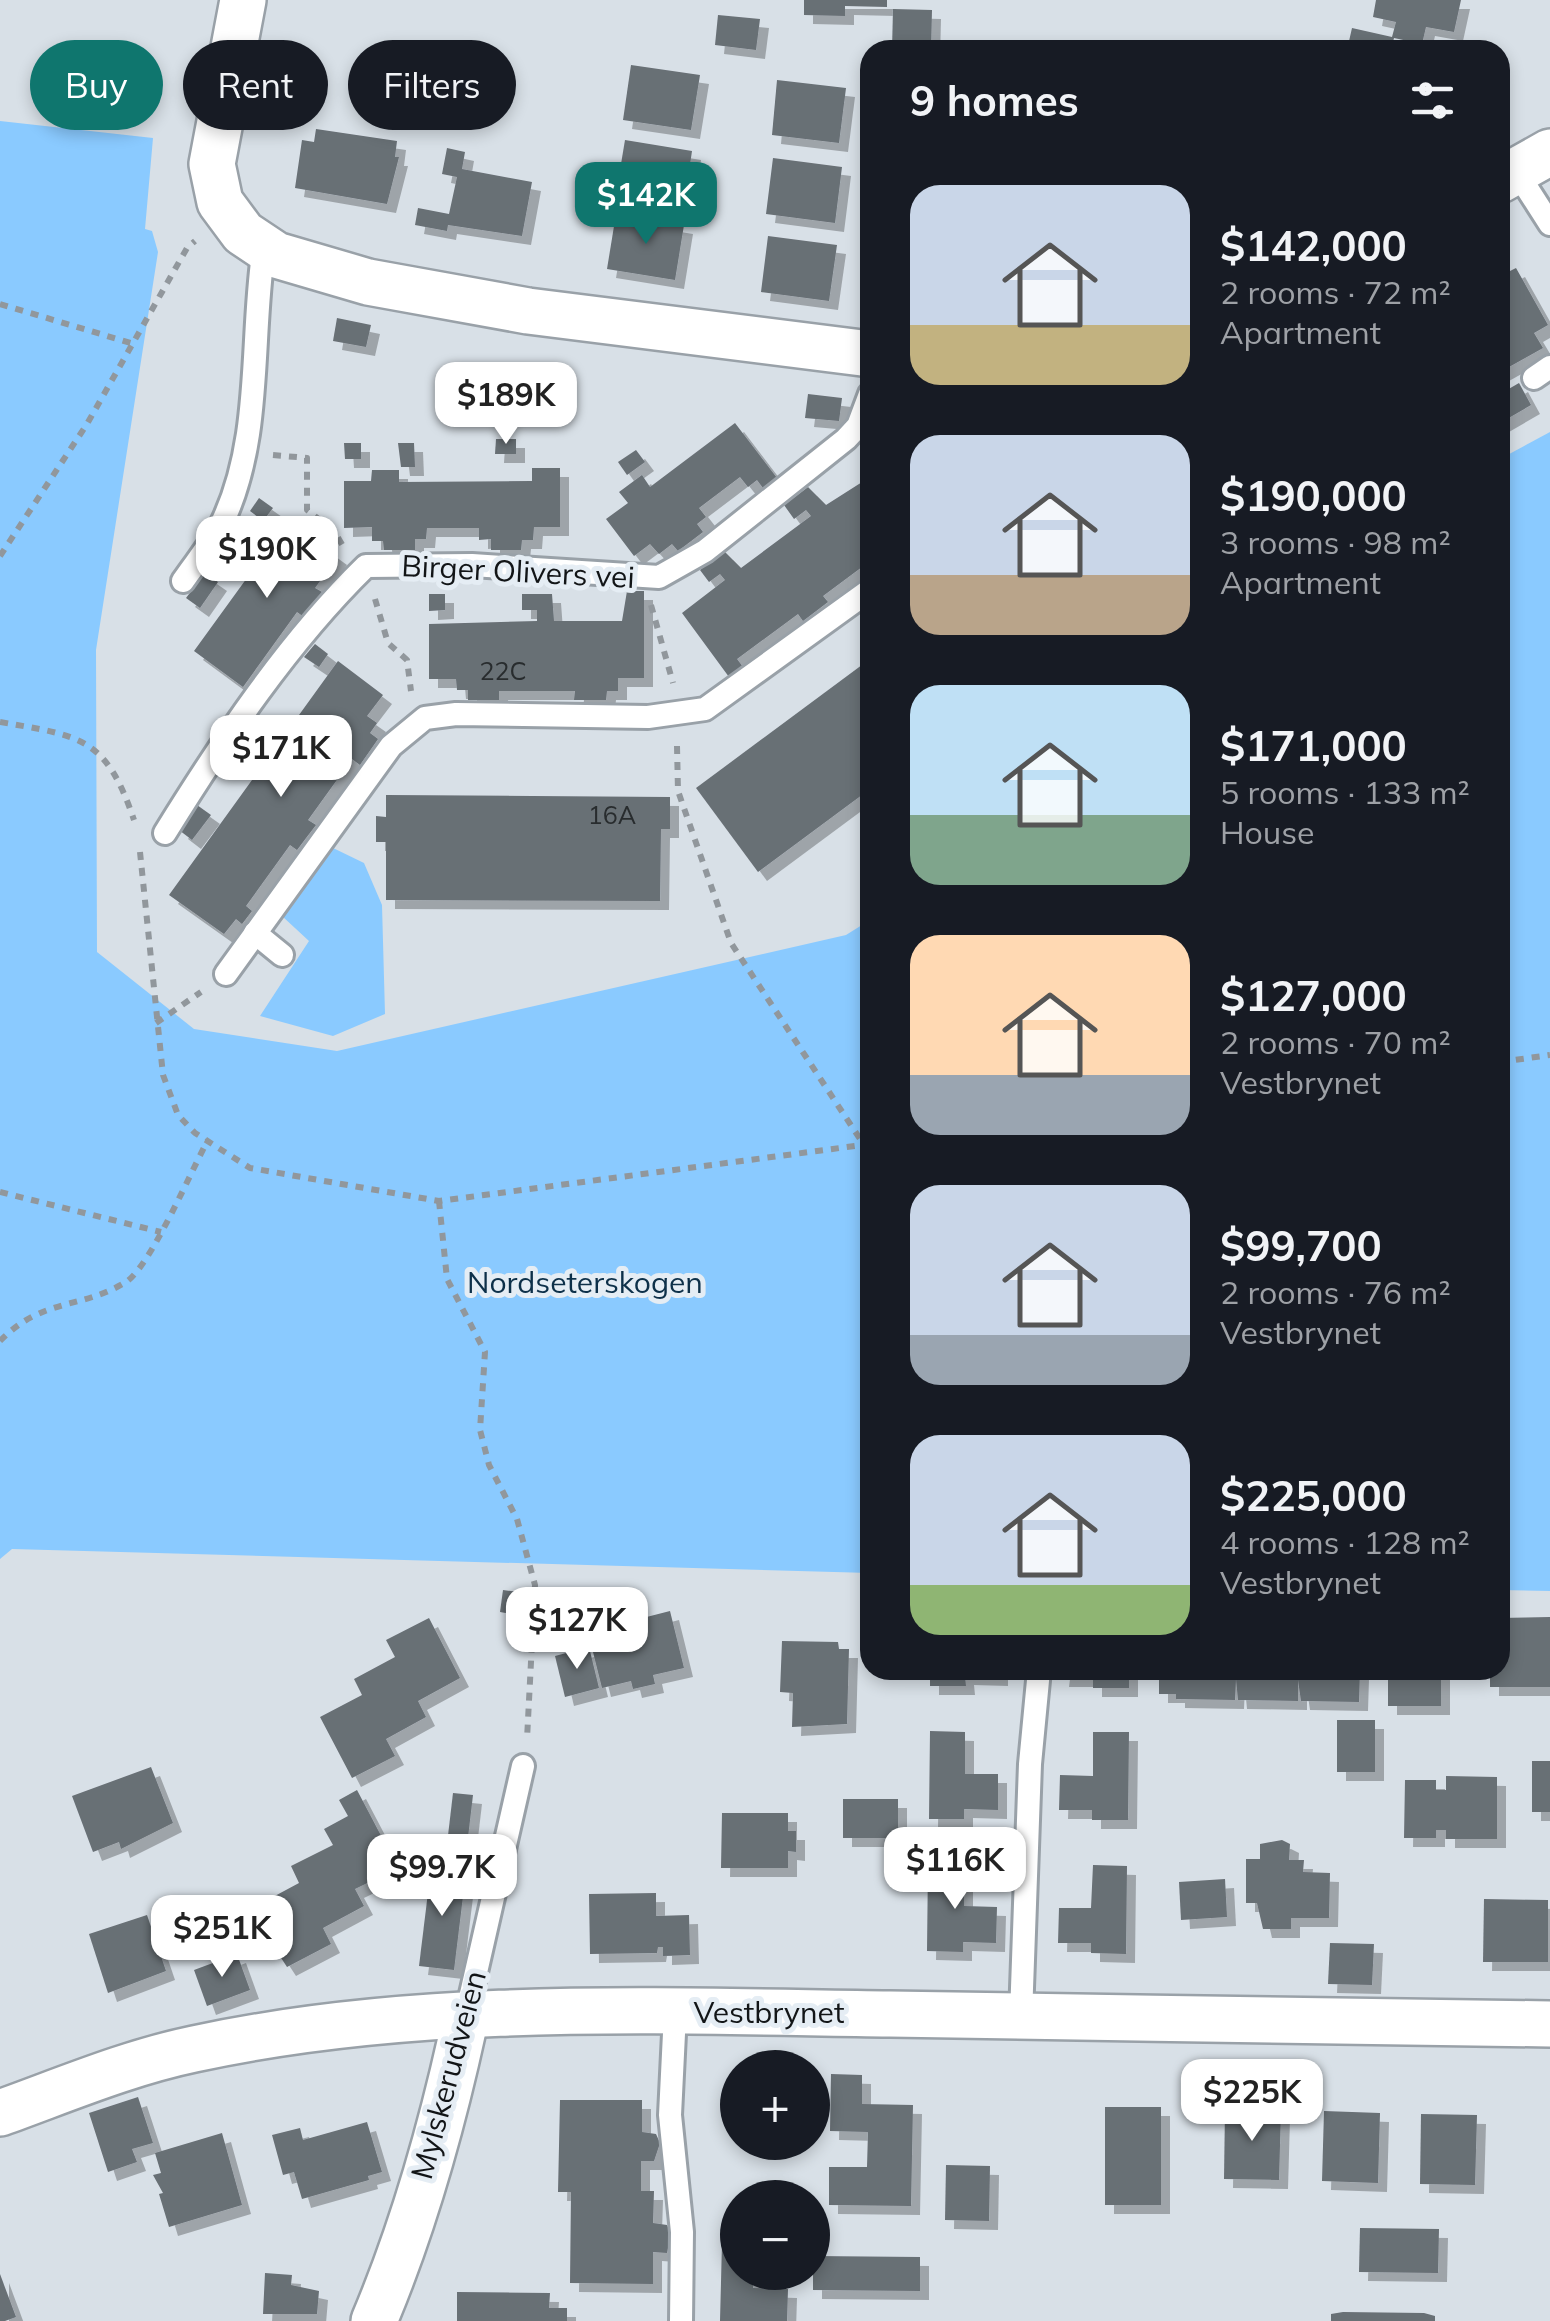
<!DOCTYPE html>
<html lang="en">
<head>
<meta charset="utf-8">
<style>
  body { margin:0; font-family:Mulish,sans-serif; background:#20242c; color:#f1f3f6; height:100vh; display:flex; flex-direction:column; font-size:38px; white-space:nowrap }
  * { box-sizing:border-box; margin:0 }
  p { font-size:32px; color:#9ea1a6 }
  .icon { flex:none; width:55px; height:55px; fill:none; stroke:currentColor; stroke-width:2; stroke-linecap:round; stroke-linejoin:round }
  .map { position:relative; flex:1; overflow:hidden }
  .sheet { position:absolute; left:860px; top:40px; width:650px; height:1640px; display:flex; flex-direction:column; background:#171b24; border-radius:30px; box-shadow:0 5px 15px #0003 }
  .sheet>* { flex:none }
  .hud { position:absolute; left:30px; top:40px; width:680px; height:90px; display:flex; gap:20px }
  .buttons { position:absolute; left:720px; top:2050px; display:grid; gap:20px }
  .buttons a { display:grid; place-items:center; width:110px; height:110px; border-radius:50%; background:#171b24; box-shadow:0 5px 15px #0003; font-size:50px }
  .price { position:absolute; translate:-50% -85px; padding:0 22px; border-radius:20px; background:#fff; color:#222; font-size:32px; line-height:65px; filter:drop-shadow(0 2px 5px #0008) }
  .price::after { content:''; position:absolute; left:50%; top:60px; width:30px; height:22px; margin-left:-15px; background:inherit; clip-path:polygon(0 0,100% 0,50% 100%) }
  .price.selected { background:#0f766e; color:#fff }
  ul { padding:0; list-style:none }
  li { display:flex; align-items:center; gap:30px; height:250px; padding:0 50px }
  li span { display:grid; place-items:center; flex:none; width:280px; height:200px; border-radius:30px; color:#555 }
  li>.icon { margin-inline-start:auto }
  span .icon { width:120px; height:120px; fill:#fffc; stroke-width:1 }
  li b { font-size:42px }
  h2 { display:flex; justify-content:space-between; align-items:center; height:120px; padding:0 50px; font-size:42px }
  .tag { padding:0 35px; border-radius:45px; background:#171b24; box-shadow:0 5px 15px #0003; font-size:35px; line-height:90px }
  .tag.selected { background:#0f766e; color:#fff }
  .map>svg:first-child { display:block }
  .green { fill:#8acaff }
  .building { fill:#686f75; filter:url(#shadow) }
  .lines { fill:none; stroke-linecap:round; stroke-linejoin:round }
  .lane-casing { stroke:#99a1a8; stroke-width:28 }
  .street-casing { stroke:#99a1a8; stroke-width:50 }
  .path { stroke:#91979c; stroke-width:6; stroke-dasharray:8 8; stroke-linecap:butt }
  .lane { stroke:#fff; stroke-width:22 }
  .street { stroke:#fff; stroke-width:45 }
  .labels { text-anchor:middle; stroke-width:10; stroke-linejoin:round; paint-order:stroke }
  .number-label { font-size:25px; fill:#282c2e }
  .street-label { font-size:30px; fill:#121517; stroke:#e5edf4 }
  .park-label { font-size:30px; fill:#0d3049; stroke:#e5edf4 }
</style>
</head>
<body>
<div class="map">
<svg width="1550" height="2321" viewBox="0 0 1550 2321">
  <defs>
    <filter id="shadow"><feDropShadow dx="9" dy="9" stdDeviation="0" flood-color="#0004"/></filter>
  </defs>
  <rect width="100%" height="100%" fill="#d8e0e7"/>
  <g class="green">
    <polygon points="0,121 153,138 145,229 152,231 158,252 96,650 97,952 194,1029 337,1051 846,935 870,920 870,1573 12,1549 0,1559"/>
    <polygon points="1550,432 1550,1591 1500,1590 1500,459"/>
    <polygon points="331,847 364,863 382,905 385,1014 333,1036 260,1016 309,941 282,916"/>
  </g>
  <g class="building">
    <polygon points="804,0 887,0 887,7 845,6 845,16 804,15"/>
    <polygon points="1376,0 1461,0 1454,32 1426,27 1422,44 1394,38 1391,50 1347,50 1352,28 1392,37 1396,22 1373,17"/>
    <polygon points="893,9 932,10 931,50 892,50"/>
    <polygon points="718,15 760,19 756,50 715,45"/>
    <polygon points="631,65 700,75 691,130 623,120"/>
    <polygon points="777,80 846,88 839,143 772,135"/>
    <polygon points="316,129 397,141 395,157 399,157 387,204 295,188 302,140 314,142"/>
    <polygon points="625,140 692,151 684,205 616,194"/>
    <polygon points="447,148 465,152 462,169 532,182 522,236 448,225 447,231 415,225 418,208 449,214 457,177 442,174"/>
    <polygon points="773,158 842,167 835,223 766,214"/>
    <polygon points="616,214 684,225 675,280 607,269"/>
    <polygon points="768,236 837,245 829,301 761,292"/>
    <polygon points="1516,268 1548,325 1534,333 1543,348 1500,372 1500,276"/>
    <polygon points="337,318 371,325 366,347 333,341"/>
    <polygon points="1519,383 1531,405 1500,423 1500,394"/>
    <polygon points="808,394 842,398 839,421 805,418"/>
    <polygon points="735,423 777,478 763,488 757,480 748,487 740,477 699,508 706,517 697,524 703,532 678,551 672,544 659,554 650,544 634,556 606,519 628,503 619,492 642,475 650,487"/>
    <polygon points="496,439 516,439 516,454 495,454"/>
    <polygon points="344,443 361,443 361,459 345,459"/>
    <polygon points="398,443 414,443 415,467 401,467"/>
    <polygon points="636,450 645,462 627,475 618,462"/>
    <polygon points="532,468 560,468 560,527 534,527 533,540 522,540 521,550 491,550 491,539 479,540 479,528 427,528 426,539 415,539 415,550 384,550 383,541 372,541 372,527 344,528 344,481 371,481 372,470 399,470 399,482 532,481"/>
    <polygon points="870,477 870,561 823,596 828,602 803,621 798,614 737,659 743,667 729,677 682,613 725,580 720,574 709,582 700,570 724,551 741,568 811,516 806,510 794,519 784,505 808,487 826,505"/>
    <polygon points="259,498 273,508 263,521 250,511"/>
    <polygon points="283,516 338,556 315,588 322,592 304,617 297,612 243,687 194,651 257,564 251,560"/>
    <polygon points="205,573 218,582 200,608 186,598"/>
    <polygon points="627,591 644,591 644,678 618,678 618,691 607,691 606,700 574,700 575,691 499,691 499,700 468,700 468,690 457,690 456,679 429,679 429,624 537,621 537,610 522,610 522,594 552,594 554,621 622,621"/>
    <polygon points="429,594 445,594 445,610 429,611"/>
    <polygon points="315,644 328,654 319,667 304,657"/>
    <polygon points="870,659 870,789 758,872 696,788"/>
    <polygon points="338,661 383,695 367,716 377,723 370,733 378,739 360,765 352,759 308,820 316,825 306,838 297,850 290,845 246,906 252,911 242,924 236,919 224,934 169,895"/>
    <polygon points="260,719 274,729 255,754 241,744"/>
    <polygon points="386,795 670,797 670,829 661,829 660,901 386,900 386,842 376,842 376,816 386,817"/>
    <polygon points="197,805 211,815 192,840 179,830"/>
    <polygon points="503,1590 527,1593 523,1616 500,1612"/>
    <polygon points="670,1611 684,1668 653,1675 655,1684 633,1689 631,1681 602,1688 588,1632"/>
    <polygon points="1550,1617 1550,1687 1490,1687 1490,1670 1500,1670 1500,1618"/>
    <polygon points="429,1618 460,1678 418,1701 426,1717 386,1739 395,1756 352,1778 320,1717 362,1695 354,1679 395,1657 386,1640"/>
    <polygon points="782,1641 838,1642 839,1649 849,1649 847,1724 792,1727 793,1693 780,1692"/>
    <polygon points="589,1647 599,1688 565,1697 555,1656"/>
    <polygon points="930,1670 999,1670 999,1677 965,1676 966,1686 930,1686"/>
    <polygon points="1061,1670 1129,1670 1129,1688 1093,1688 1093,1678 1060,1678"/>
    <polygon points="1159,1670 1360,1670 1359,1702 1301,1701 1298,1680 1298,1701 1238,1700 1236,1679 1235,1700 1176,1699 1176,1694 1159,1694"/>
    <rect x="1388" y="1670" width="53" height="36"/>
    <rect x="1337" y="1720" width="38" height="52"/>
    <polygon points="930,1731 965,1732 965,1774 998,1774 998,1810 964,1809 964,1819 929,1819"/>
    <polygon points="1093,1732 1129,1732 1128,1820 1092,1820 1092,1810 1059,1810 1060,1775 1093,1776"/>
    <rect x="1532" y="1761" width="18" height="51"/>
    <polygon points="151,1767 173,1823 121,1849 119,1842 93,1852 72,1796"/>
    <polygon points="1446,1776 1497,1777 1497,1839 1446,1839 1446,1830 1436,1830 1436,1838 1404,1838 1405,1780 1436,1780 1436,1790 1446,1790"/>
    <polygon points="357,1790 398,1868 355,1889 364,1906 323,1928 331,1944 287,1967 255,1918 262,1914 258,1905 299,1883 291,1866 333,1845 324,1829 348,1816 339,1800"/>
    <polygon points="453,1793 473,1795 467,1846 447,1844"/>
    <rect x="843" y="1799" width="55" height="39"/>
    <polygon points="722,1813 788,1813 788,1831 796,1831 796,1852 788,1851 788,1868 721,1868"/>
    <polygon points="1282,1840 1290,1844 1289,1860 1304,1860 1303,1872 1330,1873 1329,1918 1291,1918 1291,1929 1263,1929 1257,1903 1246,1903 1246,1859 1260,1859 1260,1844"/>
    <polygon points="928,1863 964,1864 964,1906 997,1907 996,1943 963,1942 963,1952 927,1951"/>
    <polygon points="1093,1865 1127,1866 1126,1954 1091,1953 1091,1943 1058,1943 1059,1908 1091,1908"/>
    <polygon points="431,1868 466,1872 454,1970 419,1966"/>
    <polygon points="1225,1879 1227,1917 1181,1920 1179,1882"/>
    <polygon points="656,1893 656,1916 689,1915 690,1955 663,1956 663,1947 658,1947 657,1953 590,1954 589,1894"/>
    <polygon points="1484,1899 1548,1900 1548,1962 1483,1962"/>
    <polygon points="147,1915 166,1971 108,1993 89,1934"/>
    <polygon points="1330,1943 1374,1944 1372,1985 1328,1984"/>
    <polygon points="237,1954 250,1990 207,2006 194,1970"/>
    <polygon points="831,2074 862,2075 862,2104 913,2105 911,2206 829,2205 829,2167 867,2167 868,2132 830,2131"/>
    <polygon points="138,2097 153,2143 132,2149 137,2162 108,2172 89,2113"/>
    <polygon points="560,2100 642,2100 642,2132 656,2134 660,2143 654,2161 641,2161 641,2191 654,2191 653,2223 667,2225 671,2233 667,2253 653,2252 653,2284 570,2283 571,2192 558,2192"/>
    <rect x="1105" y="2107" width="56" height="98"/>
    <polygon points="1225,2109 1281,2110 1279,2180 1224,2179"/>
    <polygon points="1324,2111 1380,2113 1378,2183 1322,2181"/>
    <polygon points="1421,2114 1477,2115 1475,2185 1420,2184"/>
    <polygon points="367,2122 382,2172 368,2176 369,2180 302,2199 294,2172 283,2175 272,2135 300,2128 303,2140"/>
    <polygon points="222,2133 242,2205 169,2227 159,2194 163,2193 153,2175 161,2173 155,2153"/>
    <polygon points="946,2165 990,2166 989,2221 945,2220"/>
    <polygon points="1360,2228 1439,2229 1438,2273 1359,2272"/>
    <polygon points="722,2243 738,2244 738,2272 754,2272 753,2288 788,2289 787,2321 720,2321"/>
    <polygon points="813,2256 920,2257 920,2291 813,2290"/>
    <polygon points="265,2273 292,2275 291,2285 319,2291 317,2314 263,2314"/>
    <polygon points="0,2274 16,2317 5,2321 0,2321"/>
    <polygon points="457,2292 550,2293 549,2308 567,2308 567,2321 457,2321"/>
    <polygon points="1343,2312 1424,2313 1435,2316 1435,2321 1331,2321 1331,2314"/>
  </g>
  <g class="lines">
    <g class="lane-casing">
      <g id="lane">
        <polyline points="1516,171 1550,224"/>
        <polyline points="1534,378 1550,367"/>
        <path d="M183,581C196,562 212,543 222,523C263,438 250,338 264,247"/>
        <path d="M165,833C222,741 288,642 366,566L472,565L659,577L705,551L846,439L858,426L870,394"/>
        <polyline points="255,933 282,955"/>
        <polyline points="226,974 391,746 425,718 456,714 648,717 705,709 870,590"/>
        <polyline points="675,2013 670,2115 682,2232 681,2321"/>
        <polyline points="466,2016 523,1766"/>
        <polyline points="1021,2016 1030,1764 1039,1670"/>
      </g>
    </g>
    <g class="street-casing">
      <g id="street">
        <polyline points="243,0 212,164 220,202 243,233 276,255 368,282 528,311 870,354"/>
        <polyline points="1500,180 1550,152"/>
        <path d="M0,2113C64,2090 127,2063 194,2049C421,2000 659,2011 890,2014C1110,2017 1330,2022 1550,2024"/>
        <path d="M374,2321C415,2224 444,2119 466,2016"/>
      </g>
    </g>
    <g class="path">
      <polyline points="0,304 134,344"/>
      <polyline points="273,455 307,458 307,510 334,531 343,546"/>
      <polyline points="0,556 87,424 187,248 195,241"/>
      <polyline points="375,599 388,643 407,660 411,691"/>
      <polyline points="651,605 673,683"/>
      <path d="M0,722C81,736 106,737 134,820"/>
      <polyline points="677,746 678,791 731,943 864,1145"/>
      <polyline points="140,852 163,1075 178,1115 195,1133 250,1168 439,1201 870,1144"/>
      <polyline points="156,1023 201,992"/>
      <polyline points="1500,1062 1550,1055"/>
      <polyline points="0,1192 161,1232"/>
      <polyline points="439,1201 447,1279 485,1352 480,1430 489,1465 517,1519 535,1585 527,1739"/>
      <path d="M0,1341C43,1297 80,1310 126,1282C150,1267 192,1169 208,1140"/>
    </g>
    <use href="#lane" class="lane"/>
    <use href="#street" class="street"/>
  </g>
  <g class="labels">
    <g class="number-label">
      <text x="503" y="680">22C</text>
      <text x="612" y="824">16A</text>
    </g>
    <g class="street-label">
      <text transform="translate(518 572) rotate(3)" y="10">Birger Olivers vei</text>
      <text x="769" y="2023">Vestbrynet</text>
      <text transform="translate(449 2075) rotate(-75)" y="10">Mylskerudveien</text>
    </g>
    <g class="park-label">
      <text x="585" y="1293">Nordseterskogen</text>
    </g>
  </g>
</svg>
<div class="buttons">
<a>+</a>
<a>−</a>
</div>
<b class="price selected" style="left:646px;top:247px">$142K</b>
<b class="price" style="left:506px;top:447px">$189K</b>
<b class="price" style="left:267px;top:601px">$190K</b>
<b class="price" style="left:281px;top:800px">$171K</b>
<b class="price" style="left:577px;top:1672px">$127K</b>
<b class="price" style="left:955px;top:1912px">$116K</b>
<b class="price" style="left:442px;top:1919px">$99.7K</b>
<b class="price" style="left:222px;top:1980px">$251K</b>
<b class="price" style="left:1252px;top:2144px">$225K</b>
<div class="hud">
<a class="tag selected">Buy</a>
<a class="tag">Rent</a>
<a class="tag">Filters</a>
</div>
<section class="sheet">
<h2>9 homes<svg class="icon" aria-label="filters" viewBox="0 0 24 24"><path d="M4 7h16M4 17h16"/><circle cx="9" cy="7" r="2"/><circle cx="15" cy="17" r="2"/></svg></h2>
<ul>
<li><span style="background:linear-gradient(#c9d6e8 70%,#c2b280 0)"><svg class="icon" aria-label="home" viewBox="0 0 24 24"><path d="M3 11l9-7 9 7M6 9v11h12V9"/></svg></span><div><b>$142,000</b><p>2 rooms · 72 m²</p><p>Apartment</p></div></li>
<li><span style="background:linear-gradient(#c9d6e8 70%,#b9a48a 0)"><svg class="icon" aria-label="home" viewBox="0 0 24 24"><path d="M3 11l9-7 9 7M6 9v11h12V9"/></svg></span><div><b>$190,000</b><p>3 rooms · 98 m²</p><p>Apartment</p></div></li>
<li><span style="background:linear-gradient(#bfe0f5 65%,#7fa58c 0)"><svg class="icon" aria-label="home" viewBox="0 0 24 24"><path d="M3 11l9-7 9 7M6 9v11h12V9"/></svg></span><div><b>$171,000</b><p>5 rooms · 133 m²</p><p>House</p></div></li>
<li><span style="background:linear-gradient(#ffd9b3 70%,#9aa5b1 0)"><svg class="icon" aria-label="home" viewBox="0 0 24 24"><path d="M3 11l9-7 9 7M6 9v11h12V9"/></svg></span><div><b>$127,000</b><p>2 rooms · 70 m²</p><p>Vestbrynet</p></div></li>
<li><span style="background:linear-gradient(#c9d6e8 75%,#9aa5b1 0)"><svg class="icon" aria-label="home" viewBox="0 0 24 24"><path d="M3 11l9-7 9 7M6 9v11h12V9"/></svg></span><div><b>$99,700</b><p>2 rooms · 76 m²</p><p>Vestbrynet</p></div></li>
<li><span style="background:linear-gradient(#c9d6e8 75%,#8fb573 0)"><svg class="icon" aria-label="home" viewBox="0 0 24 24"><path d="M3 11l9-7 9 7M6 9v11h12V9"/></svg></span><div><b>$225,000</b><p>4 rooms · 128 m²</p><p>Vestbrynet</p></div></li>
</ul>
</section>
</div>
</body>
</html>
